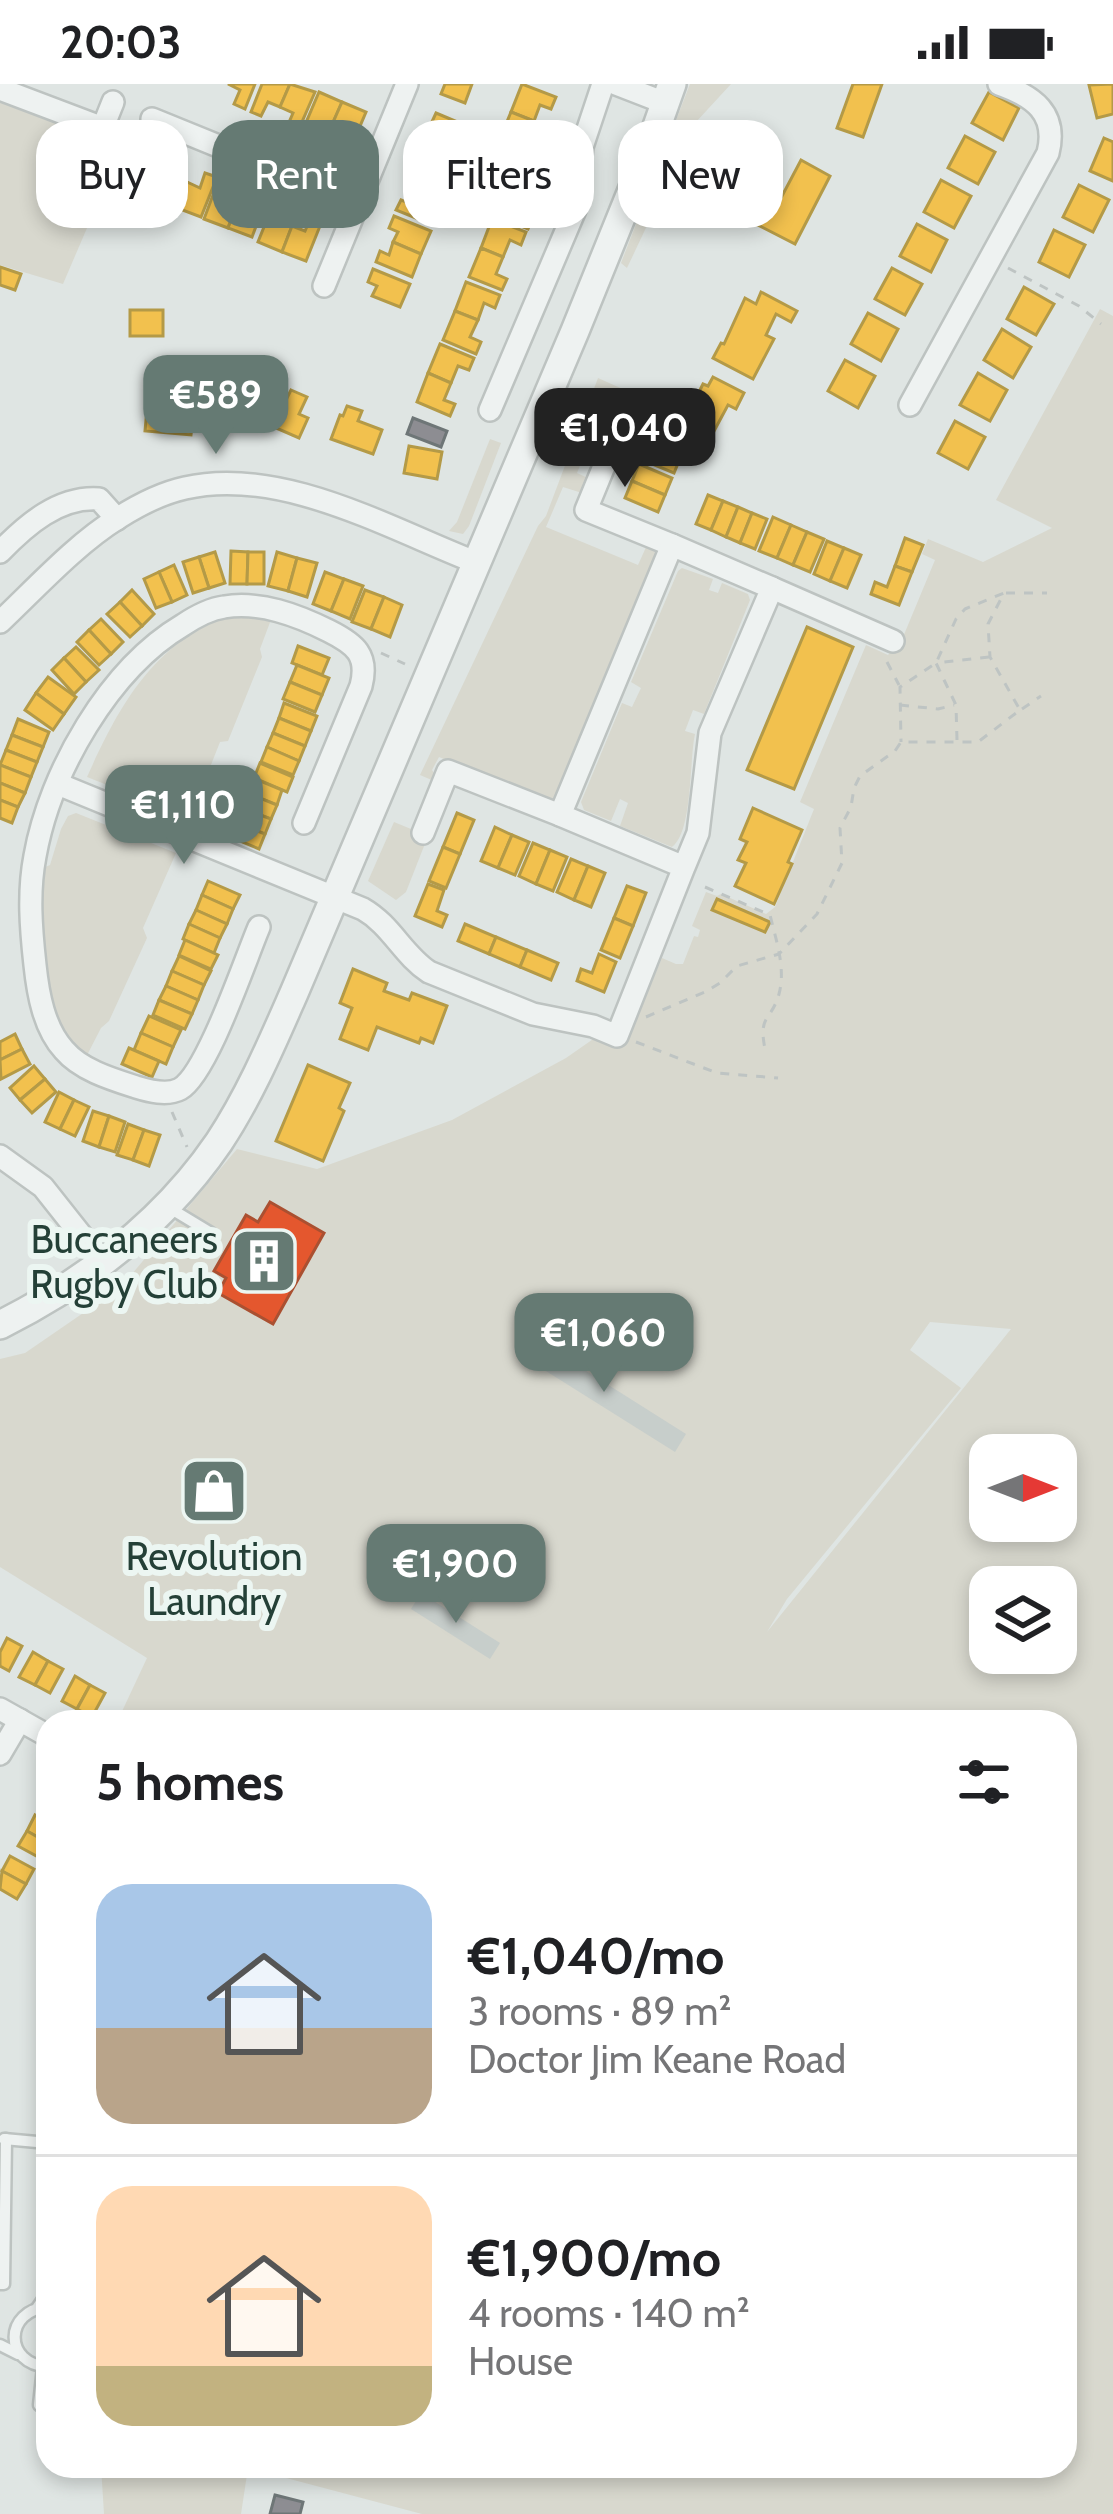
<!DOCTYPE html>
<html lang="en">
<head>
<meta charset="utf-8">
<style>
  body { margin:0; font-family:Cabin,sans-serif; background:#f6f6f6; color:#202124; height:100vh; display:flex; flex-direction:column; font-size:45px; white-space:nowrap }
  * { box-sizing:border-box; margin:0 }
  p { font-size:39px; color:#757577 }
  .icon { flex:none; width:66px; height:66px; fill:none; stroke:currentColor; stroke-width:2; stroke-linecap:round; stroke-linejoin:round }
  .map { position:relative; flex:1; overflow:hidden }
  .sheet { position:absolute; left:36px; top:1626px; width:1041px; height:768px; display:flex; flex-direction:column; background:#fff; border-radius:36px; box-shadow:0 6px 18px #0003 }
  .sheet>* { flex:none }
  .top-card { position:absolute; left:36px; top:36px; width:1041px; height:108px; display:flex; gap:24px }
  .needle { width:78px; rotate:90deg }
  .fabs { position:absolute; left:969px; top:1350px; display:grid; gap:24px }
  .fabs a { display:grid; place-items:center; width:108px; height:108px; border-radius:24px; background:#fff; box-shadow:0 6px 18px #0003; font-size:60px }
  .price { position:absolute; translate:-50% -102px; padding:0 27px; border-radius:24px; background:#657a73; color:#fff; font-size:39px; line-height:78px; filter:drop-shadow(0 3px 6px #0008) }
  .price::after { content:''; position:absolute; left:50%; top:72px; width:36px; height:27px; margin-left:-18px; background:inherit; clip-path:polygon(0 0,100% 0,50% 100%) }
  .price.on { background:#222; color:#fff }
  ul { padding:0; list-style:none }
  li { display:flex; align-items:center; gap:36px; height:300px; padding:0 60px }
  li+li { border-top:3px solid #e0e0e0 }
  li span { display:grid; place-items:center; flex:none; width:336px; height:240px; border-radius:36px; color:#555 }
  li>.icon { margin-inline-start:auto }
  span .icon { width:144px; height:144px; fill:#fffc; stroke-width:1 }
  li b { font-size:51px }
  h2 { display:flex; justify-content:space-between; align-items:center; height:144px; padding:0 60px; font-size:51px }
  .pill { padding:0 42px; border-radius:36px; background:#fff; box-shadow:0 6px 18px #0003; font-size:42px; line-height:108px }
  .pill.on { background:#657a73; color:#fff }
  .status { display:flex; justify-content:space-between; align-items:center; height:84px; padding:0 60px; background:#fff; direction:ltr }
  .status svg { height:33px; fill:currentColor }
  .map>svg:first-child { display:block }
  .green { fill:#d8d8ce; fill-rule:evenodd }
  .homes { fill:#f2c14e; stroke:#b49a47; stroke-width:3 }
  .shops { fill:#e4572e; stroke:#aa5031; stroke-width:3 }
  .industry { fill:#8d8d92; stroke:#6e7677; stroke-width:3 }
  .building { fill:#c7cecb }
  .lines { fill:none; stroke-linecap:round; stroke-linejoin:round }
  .service-casing { stroke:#bdc3c1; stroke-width:15 }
  .minor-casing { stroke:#bdc3c1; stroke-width:26 }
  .tertiary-casing { stroke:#bdc3c1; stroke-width:32 }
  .path { stroke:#bec4c3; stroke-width:3; stroke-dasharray:9 9; stroke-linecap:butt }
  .service { stroke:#eef2f1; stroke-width:10 }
  .minor { stroke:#eef2f1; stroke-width:21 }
  .tertiary { stroke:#eef2f1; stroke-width:27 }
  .labels { text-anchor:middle; stroke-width:12; stroke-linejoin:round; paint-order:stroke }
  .poi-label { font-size:39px; fill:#244037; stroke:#ecf6f2; text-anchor:end }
</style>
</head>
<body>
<div class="status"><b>20:03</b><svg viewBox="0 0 49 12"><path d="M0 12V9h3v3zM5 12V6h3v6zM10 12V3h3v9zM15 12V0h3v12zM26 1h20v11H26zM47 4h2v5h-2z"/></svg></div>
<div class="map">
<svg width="1113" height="2430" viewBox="0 0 1113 2430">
  <rect width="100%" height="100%" fill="#dfe5e3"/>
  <g class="green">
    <polygon points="690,0 731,0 696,38 627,184 621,179"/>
    <polygon points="0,15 87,50 85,71 114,81 63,200 0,181"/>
    <path d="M1100,225L1113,232V2430H422L248,2384L241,2430H104L101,2382H1065V1638H117L147,1574L0,1483V1275L25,1269L121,1203L237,1065L317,1085L452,1036L566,974L642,921L662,874L676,880H683L694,852L698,853L700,846L692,842L706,808L717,812L721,810L766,830L775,823L814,725L800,718L866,561L888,571L903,553L935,476L922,470L928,455L983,478L1052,444L996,416ZM930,1238L1011,1245L767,1548L787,1515L961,1304L910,1266ZM990,1371H1056V1437H990ZM990,1503H1056V1569H990Z"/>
    <polygon points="598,294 654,319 649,333 620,322 602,367 588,362 577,389 590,395 582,409 563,403 546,443 638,481 647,461 654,464 657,472 558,711 553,716 542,716 439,673 432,686 436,692 434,697 420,691 538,442 546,432"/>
    <polygon points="490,355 501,359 469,442 463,450 449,447 457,438"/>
    <path d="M682,484L713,495L709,506L718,509L722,499L748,510L750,516L704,630L693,626L685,647L695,650C689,678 693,747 672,763L620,742L628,719L620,715L611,737L584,726L581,718L622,619L632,623L641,604L631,598L678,487Z"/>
    <path d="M232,531L272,533L260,565L262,573L228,657L220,658L190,734L87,693C119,622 154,557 232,531Z"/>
    <path d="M76,729L176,769L143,844L147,854L109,937L101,944L84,977C38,918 37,856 43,784L50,781L61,745L68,732Z"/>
    <polygon points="394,738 428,752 406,808 396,816 368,797"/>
  </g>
  <g class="homes">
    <polygon points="255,0 245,25 234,20 240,6 228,0"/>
    <polygon points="262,0 290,0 280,23 268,18 261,32 251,28"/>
    <polygon points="290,0 315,8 298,47 287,43 293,29 280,23"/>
    <polygon points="445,0 472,0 465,19 441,10"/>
    <polygon points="522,0 556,13 551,25 540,21 534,37 511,28"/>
    <polygon points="853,0 882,0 863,53 837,44"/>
    <polygon points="1113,0 1113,30 1097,34 1089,1"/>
    <polygon points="319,8 342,18 331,43 319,38 313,52 302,48"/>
    <polygon points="989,8 1019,24 1003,56 972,39"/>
    <polygon points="342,18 366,28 349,68 338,63 344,49 331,43"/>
    <polygon points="511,28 534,37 527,54 537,59 533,71 499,57"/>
    <polygon points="436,29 472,44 463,67 435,56 439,46 430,42"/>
    <polygon points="965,52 995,68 978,100 948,84"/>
    <polygon points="1104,54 1113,58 1113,97 1090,87"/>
    <polygon points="435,56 463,67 454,90 417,75 421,65 430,68"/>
    <polygon points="154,69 165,73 150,113 126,104 136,78 149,83"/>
    <polygon points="518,73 552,87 547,99 536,95 529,111 507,102"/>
    <polygon points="169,75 180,79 174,93 187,98 177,124 153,115"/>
    <polygon points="801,76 830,92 795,160 752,138 759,124 772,131"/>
    <polygon points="415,80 451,95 442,118 414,107 419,97 410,93"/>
    <polygon points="205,89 217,93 201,133 177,124 187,98 200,104"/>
    <polygon points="219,95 230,99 225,113 238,118 228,144 204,135"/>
    <polygon points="941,96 971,112 954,144 924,128"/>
    <polygon points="1079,101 1109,116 1093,148 1063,133"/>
    <polygon points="507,102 529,111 522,128 533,133 528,145 495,131"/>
    <polygon points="414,107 442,118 433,141 396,126 401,116 409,119"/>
    <polygon points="256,109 267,113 252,153 228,144 238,118 251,123"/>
    <polygon points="274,118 285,123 279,137 292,142 282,168 258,158"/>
    <polygon points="394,132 431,147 421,170 393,158 398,148 389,144"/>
    <polygon points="311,133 322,137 306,177 282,168 292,142 305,147"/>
    <polygon points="492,135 526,148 521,161 510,156 503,173 481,164"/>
    <polygon points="917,140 947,156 931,188 900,172"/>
    <polygon points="1054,146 1085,161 1069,193 1039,178"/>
    <polygon points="393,158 421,170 412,193 376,178 380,167 389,171"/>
    <polygon points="481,164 503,173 496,190 507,195 502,206 469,193"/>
    <polygon points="0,183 21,190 15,206 0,201"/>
    <polygon points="892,184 922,200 905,231 875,215"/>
    <polygon points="373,185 410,200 400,223 372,212 377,202 368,198"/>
    <polygon points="466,198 500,211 495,224 484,219 478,236 455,227"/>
    <polygon points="1024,203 1054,220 1036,251 1007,235"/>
    <polygon points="761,208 797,227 791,238 776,230 766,251 774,255 753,295 713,274 721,259 724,260 745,214 756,220"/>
    <rect x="130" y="226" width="33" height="26"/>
    <polygon points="455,227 478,236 470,253 481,258 476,270 443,256"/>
    <polygon points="868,229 898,245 881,277 851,260"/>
    <polygon points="1002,245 1031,263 1013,294 984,276"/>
    <polygon points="440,260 474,274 469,286 458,282 451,299 428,289"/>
    <polygon points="845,276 875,292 858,324 828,307"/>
    <polygon points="428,289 451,299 444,316 455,320 450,332 417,318"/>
    <polygon points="978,289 1007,306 990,337 960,321"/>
    <polygon points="713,293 744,309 736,325 728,321 713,349 690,338 698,323 693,320 703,300 708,302"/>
    <polygon points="291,306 307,313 299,330 308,334 299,354 260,337 270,316 283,322"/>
    <polygon points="171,320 194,322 191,351 145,347 147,325 170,328"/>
    <polygon points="347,322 362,327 358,337 382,346 373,370 331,355 340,331 343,332"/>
    <polygon points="955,337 985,353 968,385 938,369"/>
    <polygon points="655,341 688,355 681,372 648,358"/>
    <polygon points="648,358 681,372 674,389 640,375"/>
    <polygon points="409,362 442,368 437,395 404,389"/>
    <polygon points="639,380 672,394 665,411 632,397"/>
    <polygon points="632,397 665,411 658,428 625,414"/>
    <polygon points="708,411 723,417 711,446 696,440"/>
    <polygon points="723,417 738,423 726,453 711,446"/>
    <polygon points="738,423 752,429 740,459 726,453"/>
    <polygon points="752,429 767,435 755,465 740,459"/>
    <polygon points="773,433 791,441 777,474 759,467"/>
    <polygon points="791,441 807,448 793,481 777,474"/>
    <polygon points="807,448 824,455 810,488 793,481"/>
    <polygon points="905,454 923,461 912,488 895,482"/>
    <polygon points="827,457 844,464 830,497 814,490"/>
    <polygon points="844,464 861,471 847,504 830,497"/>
    <polygon points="231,467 248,468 247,500 230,500"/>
    <polygon points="215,468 225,499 209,504 199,473"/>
    <polygon points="248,468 264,468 264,500 247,500"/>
    <polygon points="277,468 297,474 288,507 268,502"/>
    <polygon points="199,473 209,504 193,509 183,478"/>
    <polygon points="297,474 317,479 307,513 288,507"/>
    <polygon points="174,481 187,511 172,518 159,488"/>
    <polygon points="895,482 912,488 899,521 871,510 875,498 887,503"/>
    <polygon points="159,488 172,518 156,524 144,495"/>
    <polygon points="325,488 344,495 331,527 313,520"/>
    <polygon points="344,495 363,502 350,535 331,527"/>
    <polygon points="132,506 154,530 142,542 120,518"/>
    <polygon points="365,506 384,513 371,545 352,538"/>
    <polygon points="384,513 402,521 390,553 371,545"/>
    <polygon points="120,518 142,542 130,553 107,530"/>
    <polygon points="101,535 123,558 111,570 89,546"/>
    <polygon points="807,543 853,563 794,705 747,686"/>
    <polygon points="89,546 111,570 99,581 77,558"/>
    <polygon points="298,562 329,574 322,591 292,579"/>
    <polygon points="76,563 99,586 86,598 64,574"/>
    <polygon points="64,574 86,598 74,610 52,586"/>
    <polygon points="297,581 329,594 322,611 290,598"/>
    <polygon points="48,593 76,613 64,630 36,609"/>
    <polygon points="290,598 322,611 315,628 283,615"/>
    <polygon points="36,609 64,630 53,646 25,626"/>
    <polygon points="284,619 317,632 311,647 279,634"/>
    <polygon points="279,634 311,647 305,662 273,649"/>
    <polygon points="18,635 49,648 43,663 12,651"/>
    <polygon points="273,649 305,662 299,677 267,663"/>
    <polygon points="12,651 43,663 37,678 6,666"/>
    <polygon points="267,663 299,677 293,691 261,678"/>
    <polygon points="6,666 37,678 31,693 0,681"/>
    <polygon points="260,679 293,693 287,708 254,694"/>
    <polygon points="0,681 31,693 25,709 0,699"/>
    <polygon points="251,693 282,706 277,721 245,708"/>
    <polygon points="0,699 25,709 18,723 0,716"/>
    <polygon points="245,708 277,721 271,735 239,723"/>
    <polygon points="0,716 18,723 12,739 0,734"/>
    <polygon points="239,723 271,735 265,750 233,737"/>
    <polygon points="753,724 802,746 788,778 792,780 774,820 735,802 746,779 738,776 747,758 740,755"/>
    <polygon points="457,729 474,736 460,770 443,763"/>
    <polygon points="233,737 265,750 259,765 228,752"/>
    <polygon points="495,743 512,751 498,784 481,777"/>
    <polygon points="512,751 529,758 515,791 498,784"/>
    <polygon points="533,759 550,766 536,800 519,792"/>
    <polygon points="443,763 460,770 446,804 429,797"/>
    <polygon points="550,766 567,773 553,807 536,800"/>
    <polygon points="571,775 588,782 574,816 557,808"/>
    <polygon points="588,782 605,789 591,823 574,816"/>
    <polygon points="208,797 240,811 233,825 202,811"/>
    <polygon points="428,800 444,806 437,827 447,831 442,843 415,832"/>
    <polygon points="627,802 646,809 633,842 614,834"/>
    <polygon points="202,811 233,825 227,840 196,826"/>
    <polygon points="717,815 770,838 765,848 712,826"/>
    <polygon points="196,826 227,840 220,854 189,840"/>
    <polygon points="614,834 633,842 620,874 601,866"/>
    <polygon points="189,840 220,854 214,869 183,855"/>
    <polygon points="465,840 496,853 489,870 458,857"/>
    <polygon points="496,853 527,866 520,883 489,870"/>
    <polygon points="185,856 218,871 211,885 179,871"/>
    <polygon points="527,866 558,879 551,896 520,883"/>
    <polygon points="599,870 616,878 604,908 577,897 581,885 592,889"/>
    <polygon points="179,872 211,887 204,901 172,887"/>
    <polygon points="353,885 387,899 384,907 409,916 412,909 447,922 433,959 421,954 419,959 377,943 368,966 340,955 352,924 340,919"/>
    <polygon points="172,887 204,901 198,916 166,902"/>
    <polygon points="166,902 198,916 192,930 159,916"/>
    <polygon points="159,916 192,930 185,945 153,931"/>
    <polygon points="149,932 181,946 173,963 141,949"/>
    <polygon points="141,949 173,963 166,980 134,966"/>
    <polygon points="15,950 22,965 0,976 0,958"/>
    <polygon points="129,964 159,977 152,993 122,980"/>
    <polygon points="22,965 30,980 1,995 0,976"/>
    <polygon points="308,981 350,999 339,1024 344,1027 323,1077 276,1057"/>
    <polygon points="34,982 45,995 20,1016 10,1004"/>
    <polygon points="45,995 56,1008 32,1029 20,1016"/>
    <polygon points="59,1008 74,1016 60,1045 45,1038"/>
    <polygon points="74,1016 89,1023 75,1052 60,1045"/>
    <polygon points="93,1027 109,1032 99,1063 83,1057"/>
    <polygon points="109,1032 125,1038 115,1068 99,1063"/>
    <polygon points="128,1040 144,1046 133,1076 117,1071"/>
    <polygon points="144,1046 160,1051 149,1082 133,1076"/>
    <polygon points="7,1554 22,1562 9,1587 0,1582 0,1568"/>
    <polygon points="33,1568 48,1577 35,1601 19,1593"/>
    <polygon points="48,1577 63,1585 50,1609 35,1601"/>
    <polygon points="75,1592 90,1601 77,1625 62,1617"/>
    <polygon points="90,1601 105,1609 92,1633 77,1625"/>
    <polygon points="35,1731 48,1739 48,1759 27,1747"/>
    <polygon points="27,1747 48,1759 42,1775 18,1762"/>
    <polygon points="10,1772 34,1785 26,1800 2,1787"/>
    <polygon points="2,1787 26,1800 17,1815 0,1805"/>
  </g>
  <polygon class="shops" points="270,1118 324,1149 273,1240 218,1209 226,1194 214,1187 246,1131 258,1138"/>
  <g class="industry">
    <polygon points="413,334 447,347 441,363 407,350"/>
    <polygon points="275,2411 303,2418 300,2430 270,2430"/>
  </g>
  <g class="building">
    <polygon points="534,1254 686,1350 675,1368 522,1272"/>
    <polygon points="421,1509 500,1559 490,1575 411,1525"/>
  </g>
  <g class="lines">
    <g class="service-casing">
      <g id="service">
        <polyline points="168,1123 211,1149"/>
        <polyline points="4,2055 48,2059"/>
        <polyline points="0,2200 4,2200 6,2055"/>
        <path d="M48,2223C4,2226 3,2280 48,2283"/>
        <polyline points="37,2224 48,2208"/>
        <polyline points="0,2261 18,2270"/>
        <polyline points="39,2321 43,2283"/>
      </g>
    </g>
    <g class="minor-casing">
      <g id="minor">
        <polyline points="616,0 665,19"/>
        <polyline points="0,5 103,44"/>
        <polyline points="152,35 358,119"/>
        <polyline points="93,68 113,18"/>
        <polyline points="324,202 407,0"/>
        <path d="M910,321L1048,69C1058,29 1033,12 999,0"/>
        <polyline points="490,326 575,126 582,63 603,0"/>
        <polyline points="625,331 586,426 672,461"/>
        <path d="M0,468C26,441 59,412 99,415L117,435"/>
        <polyline points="772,504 893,557"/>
        <path d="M0,538C36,504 76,460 118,434C137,422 162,409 185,404C281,382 388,444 475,478"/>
        <path d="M58,700L363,825C391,841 403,871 429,888L533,930L593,942L617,952L684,783L560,731L672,461L772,504L710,649L698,749L684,783"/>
        <polyline points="423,749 448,687 560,731"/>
        <path d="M259,843C245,876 207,990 180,1005C167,1012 149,1007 136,1003C111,995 81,986 64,966C44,944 38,910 35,881C31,845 28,808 35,772C50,688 109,585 183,541C195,533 210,525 224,523C260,517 297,531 329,547C355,560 369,571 361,602L304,739"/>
        <polyline points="0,1072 43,1103 104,1180"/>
        <polyline points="0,1625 48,1652"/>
        <polyline points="0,1670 20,1636"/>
      </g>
    </g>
    <g class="tertiary-casing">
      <path id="tertiary" d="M0,1241C87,1197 164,1139 219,1058C250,1011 272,959 294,909L575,247L650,62L672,0"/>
    </g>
    <g class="path">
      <polyline points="1008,184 1079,222 1101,240"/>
      <polyline points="1006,509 1047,509"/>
      <polyline points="381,569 405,580"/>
      <polyline points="887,578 899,601"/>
      <polyline points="900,621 938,625 954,621"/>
      <polyline points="1022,625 1041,612"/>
      <polyline points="957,656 956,621 936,579 989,573"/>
      <path d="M705,803L770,831C776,856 786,884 779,910C771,938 758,930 765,965"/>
      <polyline points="646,933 705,908 720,899 737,882 779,870 817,830 842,779 840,744 851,723 854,704 860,692 895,667 901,658 978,658 1020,626 990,573 988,540 1004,509 965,525 956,535 936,579 900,603 901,658"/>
      <polyline points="636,958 717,989 778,994"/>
      <polyline points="172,1028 187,1063"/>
    </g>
    <use href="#service" class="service"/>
    <use href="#minor" class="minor"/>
    <use href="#tertiary" class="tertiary"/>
  </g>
  <defs>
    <g id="building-square" transform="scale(3.45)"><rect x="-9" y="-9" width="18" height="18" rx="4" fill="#657a73" stroke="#ecf6f2"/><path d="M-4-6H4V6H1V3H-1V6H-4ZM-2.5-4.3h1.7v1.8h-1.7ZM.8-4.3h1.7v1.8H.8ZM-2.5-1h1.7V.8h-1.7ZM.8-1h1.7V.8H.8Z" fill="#fff"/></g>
    <g id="shop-square" transform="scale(3.45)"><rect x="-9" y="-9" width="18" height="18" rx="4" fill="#657a73" stroke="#ecf6f2"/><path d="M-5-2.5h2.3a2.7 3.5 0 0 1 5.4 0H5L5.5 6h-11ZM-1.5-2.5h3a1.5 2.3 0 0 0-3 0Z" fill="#fff"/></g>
  </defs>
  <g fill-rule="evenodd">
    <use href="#building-square" x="264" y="1177"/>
    <use href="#shop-square" x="214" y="1407"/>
  </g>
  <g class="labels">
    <g class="poi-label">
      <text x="218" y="1169">Buccaneers<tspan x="218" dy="45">Rugby Club</tspan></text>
      <text x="214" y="1486" text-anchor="middle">Revolution<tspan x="214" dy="45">Laundry</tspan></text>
    </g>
  </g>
</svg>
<div class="fabs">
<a><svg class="needle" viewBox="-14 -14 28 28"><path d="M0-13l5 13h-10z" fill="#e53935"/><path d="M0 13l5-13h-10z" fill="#757577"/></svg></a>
<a><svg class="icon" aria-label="layers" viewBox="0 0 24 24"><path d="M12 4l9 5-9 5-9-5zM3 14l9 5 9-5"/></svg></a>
</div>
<b class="price" style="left:216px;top:373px">€589</b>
<b class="price on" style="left:625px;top:406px">€1,040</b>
<b class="price" style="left:184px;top:783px">€1,110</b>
<b class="price" style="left:604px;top:1311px">€1,060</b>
<b class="price" style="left:456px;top:1542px">€1,900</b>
<div class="top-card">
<a class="pill">Buy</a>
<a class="pill on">Rent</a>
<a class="pill">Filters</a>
<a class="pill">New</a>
</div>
<section class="sheet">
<h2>5 homes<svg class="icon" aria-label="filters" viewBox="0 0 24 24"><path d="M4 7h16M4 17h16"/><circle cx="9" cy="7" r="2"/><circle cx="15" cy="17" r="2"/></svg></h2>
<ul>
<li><span style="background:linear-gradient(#a9c7e8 60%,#b9a48a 0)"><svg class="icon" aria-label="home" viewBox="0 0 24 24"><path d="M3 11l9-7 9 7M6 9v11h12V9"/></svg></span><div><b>€1,040/mo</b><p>3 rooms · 89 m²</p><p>Doctor Jim Keane Road</p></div></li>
<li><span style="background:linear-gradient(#ffd9b3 75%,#c2b280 0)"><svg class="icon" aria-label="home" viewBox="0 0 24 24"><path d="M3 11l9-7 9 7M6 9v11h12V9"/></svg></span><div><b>€1,900/mo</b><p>4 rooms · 140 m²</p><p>House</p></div></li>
</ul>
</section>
</div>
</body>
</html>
